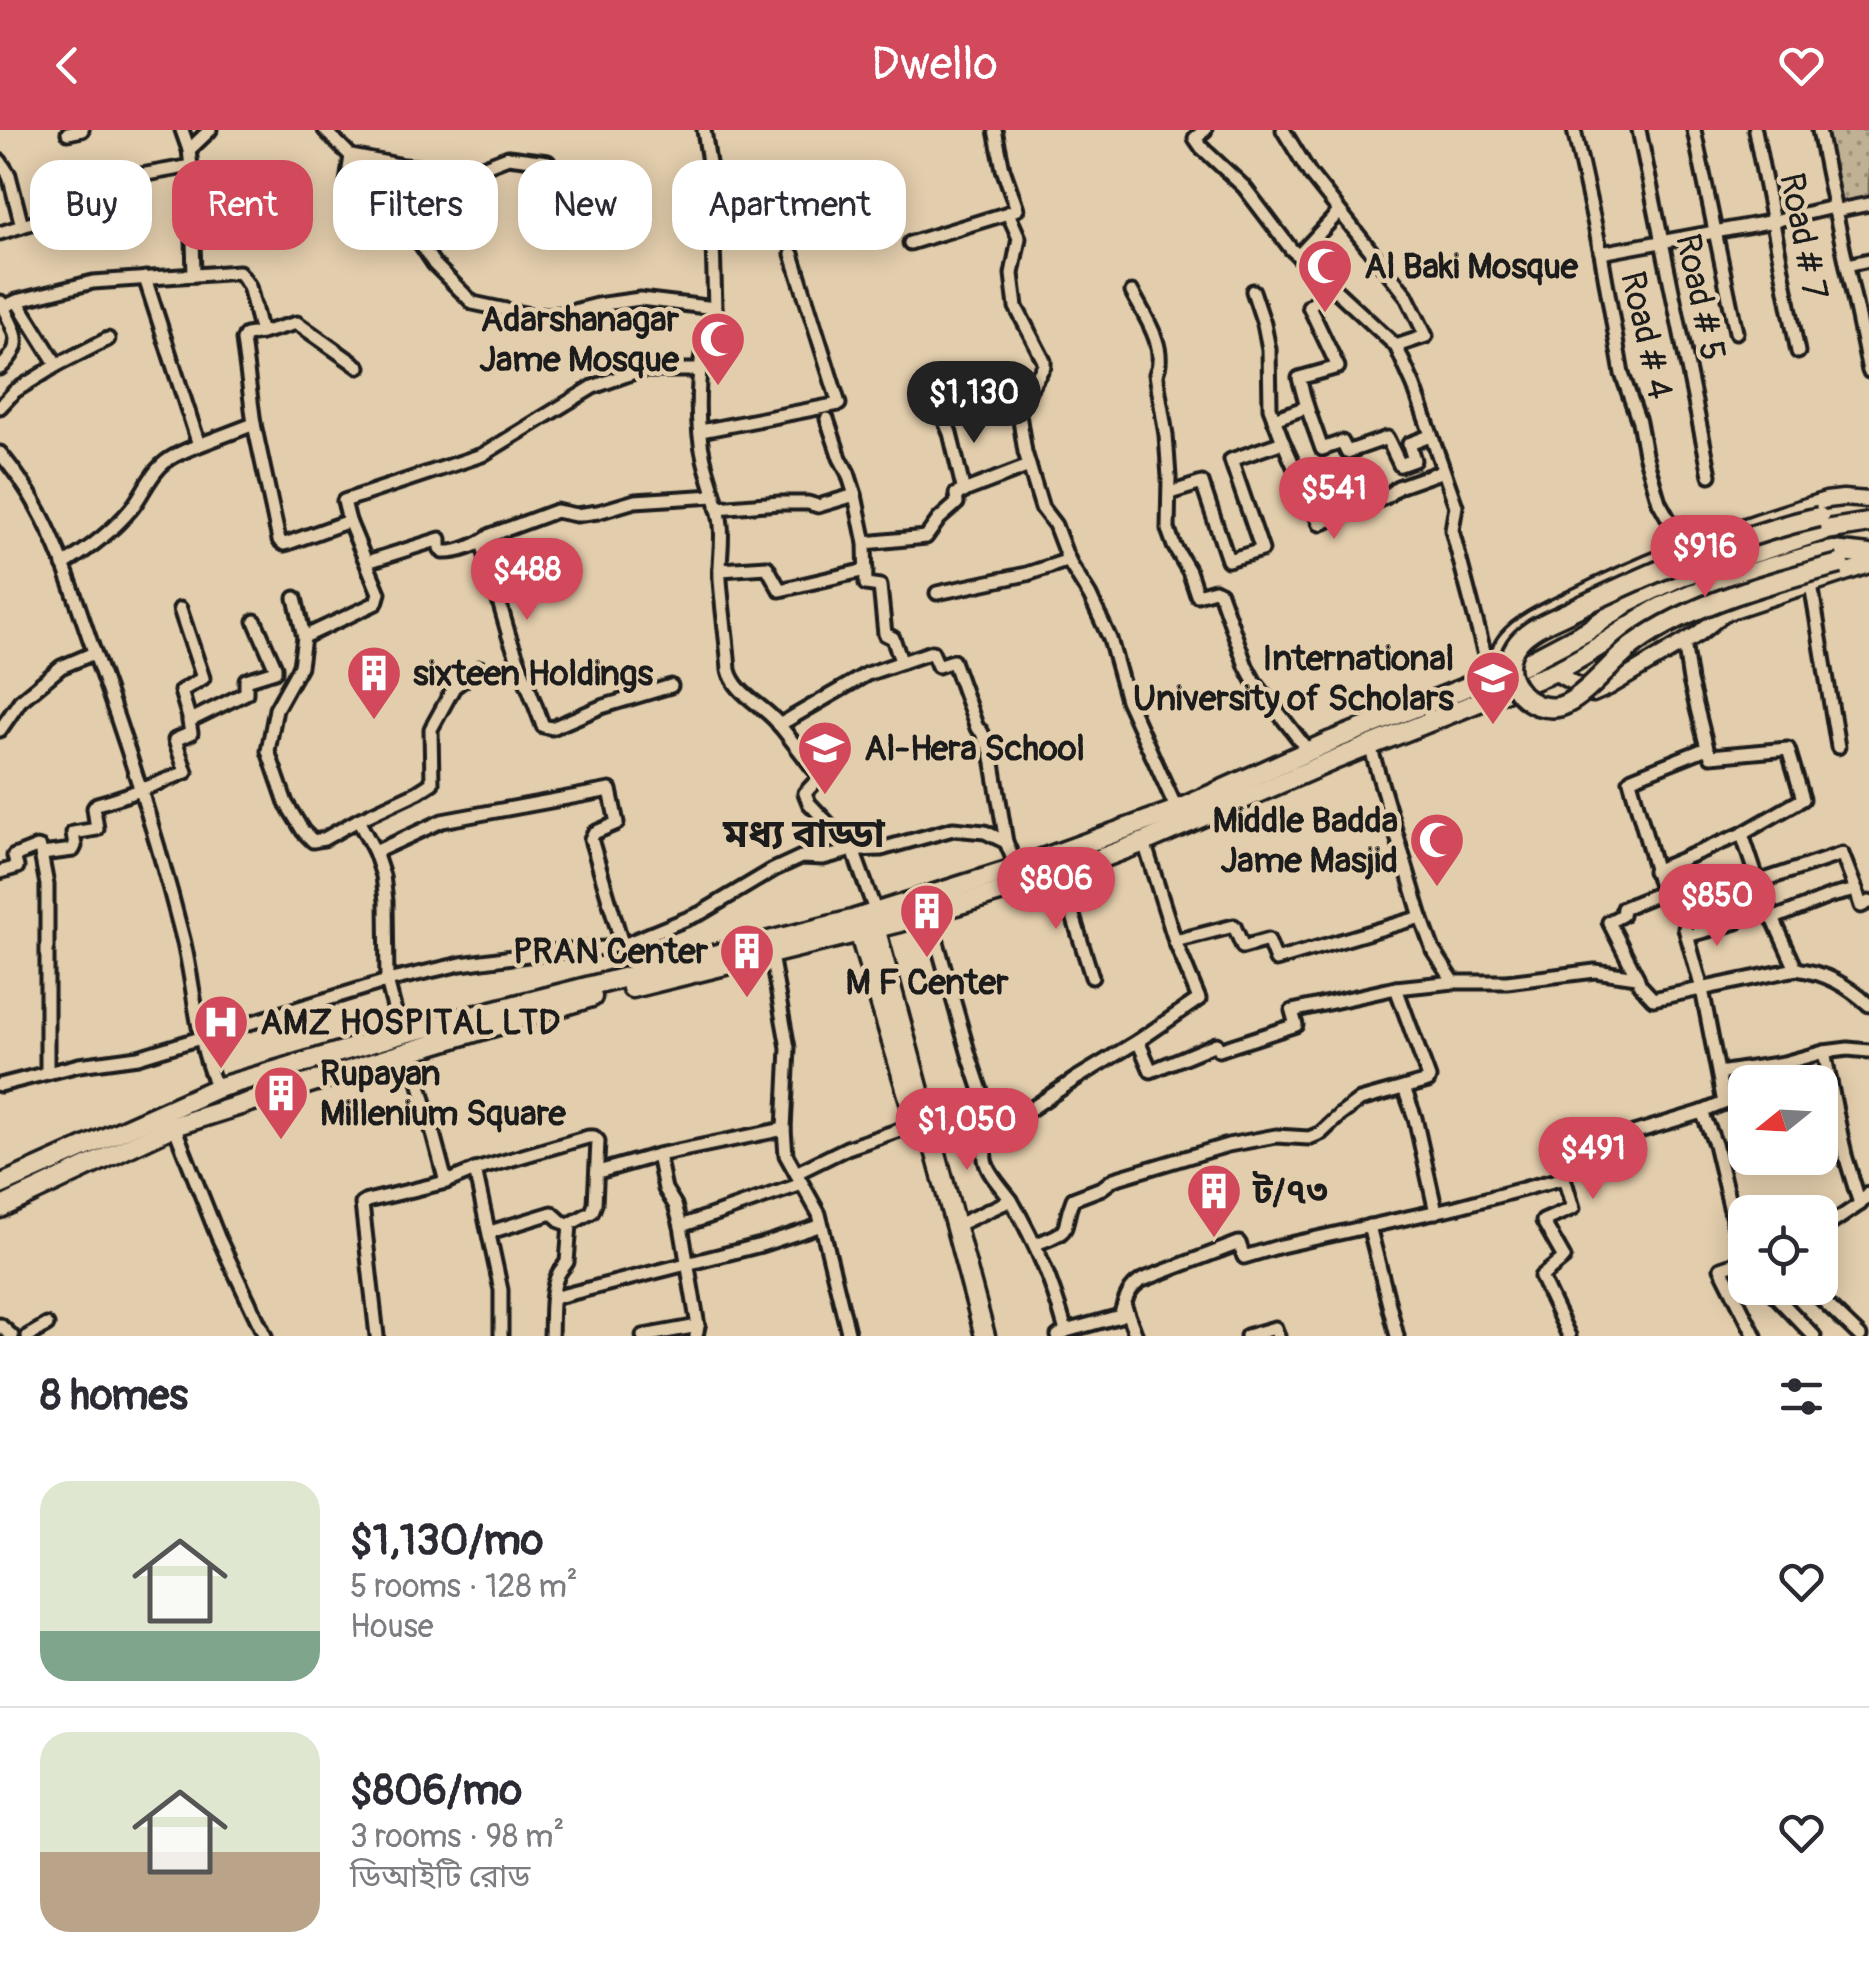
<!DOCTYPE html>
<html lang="en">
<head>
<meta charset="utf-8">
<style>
  body { margin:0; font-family:Pangolin,"Noto Sans Bengali",sans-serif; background:#f2f2f3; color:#2b2b33; height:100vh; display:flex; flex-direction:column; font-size:38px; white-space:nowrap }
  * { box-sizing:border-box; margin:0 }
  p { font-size:32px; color:#7c7c81 }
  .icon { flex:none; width:55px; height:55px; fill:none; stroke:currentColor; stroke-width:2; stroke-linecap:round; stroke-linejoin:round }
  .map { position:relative; height:1206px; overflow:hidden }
  .sheet { display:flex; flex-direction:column; background:#fff; flex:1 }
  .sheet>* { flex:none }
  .hud { position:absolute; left:30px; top:30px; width:1000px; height:90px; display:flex; gap:20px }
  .needle { width:65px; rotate:252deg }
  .fabs { position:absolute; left:1728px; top:935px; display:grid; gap:20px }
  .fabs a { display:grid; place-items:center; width:110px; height:110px; border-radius:20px; background:#fff; box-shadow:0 5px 25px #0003; font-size:50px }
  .price { position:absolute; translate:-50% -85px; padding:0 22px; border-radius:35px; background:#d1495b; color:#fff; font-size:32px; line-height:65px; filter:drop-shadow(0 2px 5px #0008) }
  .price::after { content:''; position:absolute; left:50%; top:60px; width:30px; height:22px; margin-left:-15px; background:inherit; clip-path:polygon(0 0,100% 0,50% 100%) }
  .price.active { background:#222; color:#fff }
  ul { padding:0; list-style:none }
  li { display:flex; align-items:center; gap:30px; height:250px; padding:0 40px }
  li+li { border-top:2px solid #e1e1e2 }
  li span { display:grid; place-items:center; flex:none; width:280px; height:200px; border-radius:30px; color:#555 }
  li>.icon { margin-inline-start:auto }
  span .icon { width:120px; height:120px; fill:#fffc; stroke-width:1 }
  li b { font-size:42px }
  h2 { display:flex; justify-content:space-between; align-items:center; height:120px; padding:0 40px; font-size:42px }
  .chip { padding:0 35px; border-radius:30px; background:#fff; box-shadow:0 5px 25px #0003; font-size:35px; line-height:90px }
  .chip.active { background:#d1495b; color:#fff }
  header { display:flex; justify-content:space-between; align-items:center; height:130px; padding:0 40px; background:#d1495b; color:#fff; font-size:45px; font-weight:600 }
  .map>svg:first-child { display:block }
  .grass { fill:url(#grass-dots); stroke:#6e6658; stroke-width:2.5 }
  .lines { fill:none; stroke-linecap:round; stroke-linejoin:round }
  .minor-casing { stroke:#1c1c1c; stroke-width:19 }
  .tertiary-casing { stroke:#1c1c1c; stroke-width:21 }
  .primary-casing { stroke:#1c1c1c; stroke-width:25 }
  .minor { stroke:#e2cdac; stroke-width:11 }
  .tertiary { stroke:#e2cdac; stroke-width:14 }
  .primary { stroke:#e2cdac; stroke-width:18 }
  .primary-bridge-casing { stroke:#1c1c1c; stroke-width:25; stroke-linecap:butt }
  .primary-bridge { stroke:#e2cdac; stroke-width:18 }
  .labels { text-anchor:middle; stroke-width:9; stroke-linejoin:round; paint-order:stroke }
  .street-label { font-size:35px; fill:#1c1c1c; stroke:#e2cdac }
  .poi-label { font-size:35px; font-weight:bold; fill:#1c1c1c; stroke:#e2cdac; text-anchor:start }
  .quarter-label { font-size:40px; font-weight:bold; fill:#1c1c1c; stroke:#e2cdac }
</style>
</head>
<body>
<header><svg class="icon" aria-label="back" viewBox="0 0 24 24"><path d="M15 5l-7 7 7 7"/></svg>Dwello<svg class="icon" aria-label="heart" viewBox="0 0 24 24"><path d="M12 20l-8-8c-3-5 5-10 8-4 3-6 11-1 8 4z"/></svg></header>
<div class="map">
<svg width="1869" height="1206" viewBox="0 0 1869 1206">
  <defs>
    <pattern id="grass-dots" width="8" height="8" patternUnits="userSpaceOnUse" patternTransform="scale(2.5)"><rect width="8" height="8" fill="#c1b194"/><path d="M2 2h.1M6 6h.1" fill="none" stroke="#9c8f78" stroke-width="1.8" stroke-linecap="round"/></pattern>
  </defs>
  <rect width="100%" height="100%" fill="#e2cdac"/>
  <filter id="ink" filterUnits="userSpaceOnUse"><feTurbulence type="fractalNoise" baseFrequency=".01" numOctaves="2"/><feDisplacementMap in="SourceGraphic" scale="20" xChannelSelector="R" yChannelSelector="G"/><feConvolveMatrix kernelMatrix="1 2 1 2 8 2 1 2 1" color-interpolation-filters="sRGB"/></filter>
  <g filter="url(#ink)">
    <polygon class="grass" points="1817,0 1869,0 1869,72 1832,79"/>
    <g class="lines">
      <g class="minor-casing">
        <g id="minor">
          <polyline points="182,0 189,20 191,36 194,145"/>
          <polyline points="325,0 351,26 404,36 448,40 477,39 508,27 548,32"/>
          <path d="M704,0L711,46L715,178C697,216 694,288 704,329C709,351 719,373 721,395C723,413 719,431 720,449C722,479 727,510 729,540C735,564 762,574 777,592C790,608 803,625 816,642L819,648L805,663L809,673L853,720L876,783"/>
          <polyline points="995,0 1003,39 1017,79 1008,83 1019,108 1012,144 1016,177 1044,231 1044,236 1018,278 1025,322 1042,378 1055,395 1069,432 1090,466 1110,509 1127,570 1177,680"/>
          <polyline points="1205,0 1195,8 1202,18 1244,57 1291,119 1396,216"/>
          <polyline points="1283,0 1310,44 1406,165 1426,206 1396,216 1414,256 1456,376 1452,400 1491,548"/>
          <polyline points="1574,0 1601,123 1622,244 1639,292 1645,324 1659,372 1684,417"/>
          <polyline points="1639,0 1710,345"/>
          <polyline points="1694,0 1736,202"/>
          <polyline points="1755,0 1798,222"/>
          <path d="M1819,0C1834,81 1853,160 1869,241"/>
          <polyline points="68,3 82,0"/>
          <polyline points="189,20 210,0"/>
          <polyline points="351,26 345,66 360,78 420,113 434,134 473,173 534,186 562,184 597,175 640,169 715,178"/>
          <polyline points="0,31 9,45 22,96 0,103"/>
          <polyline points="1834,81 1869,74"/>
          <polyline points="22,96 101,72 104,69 101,57 102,52 191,36"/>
          <polyline points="910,113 1008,83"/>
          <polyline points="1601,123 1774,91 1833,77"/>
          <polyline points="1298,126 1339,82"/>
          <polyline points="1847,135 1869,130"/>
          <path d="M1132,162C1144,185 1168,218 1156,244L1166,305L1169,347L1168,399L1174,416L1189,441L1197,465L1215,460L1220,463L1246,536L1254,551L1309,622"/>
          <polyline points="17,171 93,152 239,142 249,156 261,203 297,193 359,237"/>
          <polyline points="261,203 246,205 243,210 254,294 279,410 284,414 288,413 349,391 379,463 376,473 304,507"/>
          <polyline points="57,235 108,209"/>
          <path d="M0,238C28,212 14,203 1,172"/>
          <polyline points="0,277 15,261 57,235 17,171 3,177"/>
          <polyline points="1307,277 1299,248 1338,237 1309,176 1331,158"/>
          <polyline points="941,282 950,303 964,362"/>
          <polyline points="827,289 840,328 848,343 855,365 865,413 866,454 880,456 885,504 893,508 901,531"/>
          <polyline points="1274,289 1307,277 1322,319 1342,312 1347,322 1387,308 1400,335 1414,330 1409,314 1430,306"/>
          <polyline points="701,301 839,274 792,124"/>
          <polyline points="1283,312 1320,394 1386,367 1398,357 1443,341"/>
          <polyline points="199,315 254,294"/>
          <path d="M0,323C8,333 16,343 23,354C58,405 76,472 97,530C130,622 159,714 183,809C195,858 196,911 217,958"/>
          <polyline points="1170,363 1202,353 1228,430 1262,420 1231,330 1283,312 1270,278 1269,219 1264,194 1253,161"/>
          <polyline points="717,378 779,373 808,373 818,376 855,365"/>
          <polyline points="349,391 344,371 482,325 593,257 640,240 700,240"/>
          <polyline points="482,412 509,506 543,596 552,598 601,577 671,556"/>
          <polyline points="865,413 926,407 939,389 957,373 956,364 1029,336"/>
          <path d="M367,432L440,409V418L443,422C458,423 479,415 491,405L556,381L576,385L598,382L635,371L714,366"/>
          <path d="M63,435C89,419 112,402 131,379C141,367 147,351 158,339C168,327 184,321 199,315L145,148"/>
          <polyline points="720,440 767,437 780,460 866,440"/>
          <polyline points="1811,454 1838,617"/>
          <polyline points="937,463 1027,444 1069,430"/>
          <polyline points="295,468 304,507 300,536 276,579 268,621 286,673 303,701 313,711 324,709 358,690 375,722 383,746 386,771 387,851 401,904"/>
          <polyline points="180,479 203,548 181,561 190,591"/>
          <polyline points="779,595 867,544 932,522 938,536 953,531 977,598 981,601 991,621 1006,712"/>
          <polyline points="0,600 20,571 61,537 94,523"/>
          <polyline points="1370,616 1421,787 1433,820 1454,852"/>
          <polyline points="358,690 418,662 432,653 431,599 454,557 480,538"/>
          <polyline points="1742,704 1762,764 1796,839"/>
          <polyline points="375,722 442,691 610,660 617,693 594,703 591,709 622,814"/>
          <path d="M42,724L73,720L75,716L73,703L97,699L94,678L97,674C127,666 157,654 186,642L175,610L191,603L189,591L246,563V550L275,541V537L255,491"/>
          <polyline points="1654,741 1742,704 1803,669 1788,619 1711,626 1707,618"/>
          <polyline points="0,742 17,737 14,726 37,717 40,718 47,755 47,942"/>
          <polyline points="1060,744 1092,847"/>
          <polyline points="1758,752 1842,724 1856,760"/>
          <polyline points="929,784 969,925 995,1003"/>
          <polyline points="1772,789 1831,766 1856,760 1861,776 1869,772"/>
          <polyline points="1687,806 1737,792"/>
          <polyline points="1175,811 1234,796 1243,817 1268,810 1276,830 1421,787"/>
          <polyline points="771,825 788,918 784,999 786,1025 819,1084 849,1206"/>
          <polyline points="1637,847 1609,792 1622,785 1623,778 1660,763 1661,760 1630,650 1632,648 1707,618 1690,551 1684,512"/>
          <polyline points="1138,911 1199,869 1175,811 1144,712"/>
          <path d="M411,921L446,1052L475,1040L588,1007H594L598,1011L595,1074L592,1082L570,1094L567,1132C564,1137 560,1140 558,1145C550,1162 552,1188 551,1206"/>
          <polyline points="1824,922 1845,1025 1860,1074 1869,1063"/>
          <polyline points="1719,943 1784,933 1824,922 1848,919 1869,921"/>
          <polyline points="0,955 79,935 138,927 387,851 461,834 550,822 605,818 628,813 701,783 773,740 801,727 823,728 853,720 881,719 953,699 985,702 1006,712 1017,738"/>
          <polyline points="1404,958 1415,988 1436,1082"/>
          <polyline points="1702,982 1715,1014 1738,1110 1745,1123"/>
          <polyline points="928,989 983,969"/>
          <polyline points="174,996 218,1107 265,1206"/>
          <polyline points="1633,1003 1702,982 1724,973 1702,859 1685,798"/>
          <polyline points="658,1025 665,1059 675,1075 681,1096 698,1196 696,1206"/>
          <polyline points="475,1040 501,1160 501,1206"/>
          <polyline points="598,1042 658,1025 784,999"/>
          <polyline points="796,1043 847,1018 917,994"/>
          <path d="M1011,1070C1037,1115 1052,1152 1066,1201L1058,1206"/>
          <polyline points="681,1096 802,1054"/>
          <path d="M955,1096L1011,1070C994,1047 971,1029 995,1003L1077,948L1138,911L1151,941L1216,914L1219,920L1296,895L1292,881L1396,858L1454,852H1507L1595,841L1637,847L1640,855L1653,869L1796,839C1826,843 1847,855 1869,875"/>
          <polyline points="1369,1096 1397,1206"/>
          <polyline points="1820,1101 1860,1074"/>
          <polyline points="490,1102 552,1083 562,1092 570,1094"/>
          <polyline points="1820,1113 1824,1118 1820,1122"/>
          <path d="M1036,1114C1077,1098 1059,1103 1073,1069L1102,1058L1114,1049L1228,1015L1276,1006L1309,1008L1321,1003L1340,985L1360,970L1428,951L1429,948L1396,858"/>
          <polyline points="1745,1130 1721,1138 1755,1206"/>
          <polyline points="1768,1158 1814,1206"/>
          <polyline points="1810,1158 1860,1206"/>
          <polyline points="553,1168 761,1115 822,1095"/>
          <polyline points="1124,1174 1136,1206"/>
          <polyline points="0,1195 12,1206"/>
          <path d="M1066,1201L1120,1186C1125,1171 1128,1158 1142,1150L1239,1113L1244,1127L1281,1116L1456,1077L1564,1048L1573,1078L1543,1091L1564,1128L1541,1147L1569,1206"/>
          <polyline points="28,1206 47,1195"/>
          <polyline points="377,1206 362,1074 367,1071 446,1052"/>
          <polyline points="643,1206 698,1196"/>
          <polyline points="1247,1206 1275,1198 1278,1206"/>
        </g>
      </g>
      <g class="tertiary-casing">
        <g id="tertiary">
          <polyline points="1554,542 1593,564 1609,557 1698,504 1724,483 1869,435"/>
          <path d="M1497,545C1497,531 1498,520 1507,509C1523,490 1551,479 1573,468C1654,427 1739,396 1826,370L1843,368L1869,370"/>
        </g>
      </g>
      <g class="primary-casing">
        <g id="primary">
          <polyline points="875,797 985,1206"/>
          <polyline points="859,802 918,998"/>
          <path d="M632,858L900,792L1060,744L1144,712L1334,630L1554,542C1589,526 1620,501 1654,481C1698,457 1769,437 1818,424L1833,421L1869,425"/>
          <polyline points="0,1055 217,958 401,904 852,790 1017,738 1177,680 1331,611 1524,534 1587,501 1628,472 1681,446 1826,400 1869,393"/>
          <polyline points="0,1078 174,996 411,921 592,867"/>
        </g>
      </g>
      <use href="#minor" class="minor"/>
      <use href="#tertiary" class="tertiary"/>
      <use href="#primary" class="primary"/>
      <g class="primary-bridge-casing">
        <path id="primary-bridge" d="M1819,387C1735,406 1655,441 1577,478C1558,488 1532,496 1518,513C1510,523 1507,536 1511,548C1516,561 1525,570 1537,575C1547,578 1557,579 1566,574C1589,563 1613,530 1635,514C1689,474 1775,451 1840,434"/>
      </g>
      <use href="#primary-bridge" class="primary-bridge"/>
    </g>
  </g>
  <defs>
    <g id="mosque-pin" transform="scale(2.875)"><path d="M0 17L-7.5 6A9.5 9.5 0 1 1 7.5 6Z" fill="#d1495b" stroke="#e2cdac"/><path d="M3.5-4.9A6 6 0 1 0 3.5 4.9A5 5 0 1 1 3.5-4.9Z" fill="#fff"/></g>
    <g id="building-pin" transform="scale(2.875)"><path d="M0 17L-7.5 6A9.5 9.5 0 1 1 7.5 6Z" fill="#d1495b" stroke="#e2cdac"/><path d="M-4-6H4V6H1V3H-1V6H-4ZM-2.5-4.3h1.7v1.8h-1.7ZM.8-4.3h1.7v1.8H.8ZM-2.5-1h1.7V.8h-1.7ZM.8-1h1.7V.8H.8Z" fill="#fff"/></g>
    <g id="university-pin" transform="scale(2.875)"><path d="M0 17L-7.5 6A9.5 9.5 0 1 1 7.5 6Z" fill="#d1495b" stroke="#e2cdac"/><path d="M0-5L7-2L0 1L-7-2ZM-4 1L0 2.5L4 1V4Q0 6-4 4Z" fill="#fff"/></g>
    <g id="school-pin" transform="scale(2.875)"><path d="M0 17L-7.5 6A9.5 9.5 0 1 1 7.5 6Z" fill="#d1495b" stroke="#e2cdac"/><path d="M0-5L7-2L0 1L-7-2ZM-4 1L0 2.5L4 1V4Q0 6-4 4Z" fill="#fff"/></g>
    <g id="hospital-pin" transform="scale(2.875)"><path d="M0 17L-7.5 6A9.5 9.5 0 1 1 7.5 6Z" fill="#d1495b" stroke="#e2cdac"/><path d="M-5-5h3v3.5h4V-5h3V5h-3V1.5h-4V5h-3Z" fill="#fff"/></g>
  </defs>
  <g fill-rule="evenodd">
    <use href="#mosque-pin" x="1325" y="136"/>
    <use href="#mosque-pin" x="718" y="209"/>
    <use href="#building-pin" x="374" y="543"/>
    <use href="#university-pin" x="1493" y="548"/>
    <use href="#school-pin" x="825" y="618"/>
    <use href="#mosque-pin" x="1437" y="710"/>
    <use href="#building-pin" x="927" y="781"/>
    <use href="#building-pin" x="747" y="821"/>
    <use href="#hospital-pin" x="221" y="892"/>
    <use href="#building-pin" x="281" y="963"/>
    <use href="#building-pin" x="1214" y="1061"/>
  </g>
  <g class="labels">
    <g class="street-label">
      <text transform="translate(1804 106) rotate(79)" y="12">Road # 7</text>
      <text transform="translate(1701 167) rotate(78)" y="12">Road # 5</text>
      <text transform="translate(1647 205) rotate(77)" y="12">Road # 4</text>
    </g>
    <g class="poi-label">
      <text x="1364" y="148">Al Baki Mosque</text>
      <text x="679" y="201" text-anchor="end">Adarshanagar<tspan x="679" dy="40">Jame Mosque</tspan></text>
      <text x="1454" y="540" text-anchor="end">International<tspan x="1454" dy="40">University of Scholars</tspan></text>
      <text x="413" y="555">sixteen Holdings</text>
      <text x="864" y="630">Al-Hera School</text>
      <text x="1398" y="702" text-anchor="end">Middle Badda<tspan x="1398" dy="40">Jame Masjid</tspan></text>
      <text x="708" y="833" text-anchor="end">PRAN Center</text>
      <text x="927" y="864" text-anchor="middle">M F Center</text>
      <text x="260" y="904">AMZ HOSPITAL LTD</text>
      <text x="320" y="955">Rupayan<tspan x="320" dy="40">Millenium Square</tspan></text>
      <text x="1253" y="1073">ট/৭৩</text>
    </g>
    <g class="quarter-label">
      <text x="804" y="717">মধ্য বাড্ডা</text>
    </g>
  </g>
</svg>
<div class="fabs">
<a><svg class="needle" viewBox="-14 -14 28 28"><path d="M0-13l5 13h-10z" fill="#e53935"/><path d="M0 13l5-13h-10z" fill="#7c7c81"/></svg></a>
<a><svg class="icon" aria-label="locate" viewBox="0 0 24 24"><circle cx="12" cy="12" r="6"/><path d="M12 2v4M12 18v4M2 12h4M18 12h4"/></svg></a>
</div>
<b class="price active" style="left:974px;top:316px">$1,130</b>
<b class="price" style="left:1334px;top:412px">$541</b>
<b class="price" style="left:1705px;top:470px">$916</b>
<b class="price" style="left:527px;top:493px">$488</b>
<b class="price" style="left:1056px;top:802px">$806</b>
<b class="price" style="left:1717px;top:819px">$850</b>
<b class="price" style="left:967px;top:1043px">$1,050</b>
<b class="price" style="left:1593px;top:1072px">$491</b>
<div class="hud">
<a class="chip">Buy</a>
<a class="chip active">Rent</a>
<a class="chip">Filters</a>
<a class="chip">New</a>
<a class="chip">Apartment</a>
</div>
</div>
<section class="sheet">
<h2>8 homes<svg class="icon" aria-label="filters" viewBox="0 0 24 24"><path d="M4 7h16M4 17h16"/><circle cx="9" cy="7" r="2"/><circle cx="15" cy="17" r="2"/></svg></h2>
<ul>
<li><span style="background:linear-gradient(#dfe7d0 75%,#7fa58c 0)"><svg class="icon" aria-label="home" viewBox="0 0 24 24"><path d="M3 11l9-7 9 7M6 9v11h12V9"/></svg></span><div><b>$1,130/mo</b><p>5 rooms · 128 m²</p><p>House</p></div><svg class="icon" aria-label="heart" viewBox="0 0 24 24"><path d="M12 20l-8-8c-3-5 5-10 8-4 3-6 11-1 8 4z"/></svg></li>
<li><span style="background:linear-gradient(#dfe7d0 60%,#b9a48a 0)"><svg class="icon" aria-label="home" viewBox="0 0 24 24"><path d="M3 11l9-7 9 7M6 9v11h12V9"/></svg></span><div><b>$806/mo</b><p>3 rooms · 98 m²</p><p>ডিআইটি রোড</p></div><svg class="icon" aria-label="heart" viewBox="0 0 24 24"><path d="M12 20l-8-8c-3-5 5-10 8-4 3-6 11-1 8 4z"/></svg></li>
</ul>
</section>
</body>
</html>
